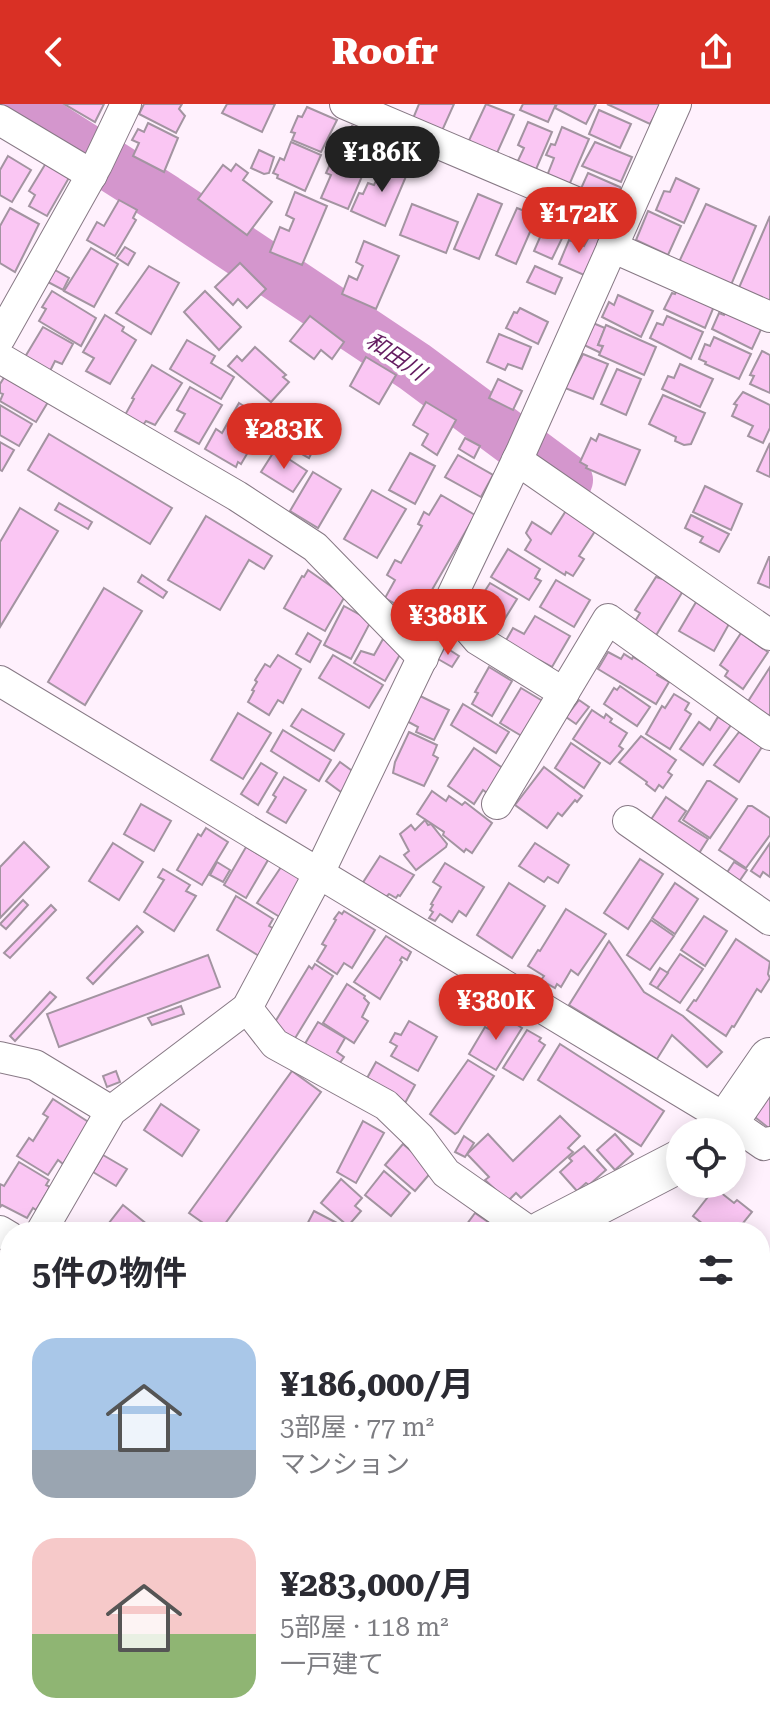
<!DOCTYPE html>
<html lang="ja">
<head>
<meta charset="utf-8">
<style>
  body { margin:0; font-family:"Roboto Serif","Noto Sans JP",serif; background:#f2f2f3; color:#2b2b33; height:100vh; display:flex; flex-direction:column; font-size:30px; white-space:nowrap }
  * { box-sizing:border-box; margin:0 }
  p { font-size:26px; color:#7c7c81 }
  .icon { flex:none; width:44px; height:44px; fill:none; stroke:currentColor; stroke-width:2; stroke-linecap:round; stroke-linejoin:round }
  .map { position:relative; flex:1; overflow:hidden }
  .sheet { position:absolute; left:0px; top:1118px; width:770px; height:514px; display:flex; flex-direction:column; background:#fff; border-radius:32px 32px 0 0; box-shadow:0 4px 20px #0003 }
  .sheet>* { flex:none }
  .tools { position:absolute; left:666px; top:1014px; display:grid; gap:16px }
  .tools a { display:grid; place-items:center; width:80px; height:80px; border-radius:50%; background:#fff; box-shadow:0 4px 20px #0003; font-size:40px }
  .price { position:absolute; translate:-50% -68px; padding:0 18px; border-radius:28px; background:#d93025; color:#fff; font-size:26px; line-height:52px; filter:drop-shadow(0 2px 4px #0008) }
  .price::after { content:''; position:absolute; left:50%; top:48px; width:24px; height:18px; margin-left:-12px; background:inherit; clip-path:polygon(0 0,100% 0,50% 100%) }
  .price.selected { background:#222; color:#fff }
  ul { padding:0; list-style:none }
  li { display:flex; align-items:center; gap:24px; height:200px; padding:0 32px }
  li span { display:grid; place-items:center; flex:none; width:224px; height:160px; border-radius:24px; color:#555 }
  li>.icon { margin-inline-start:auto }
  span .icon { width:96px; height:96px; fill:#fffc; stroke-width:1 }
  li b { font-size:34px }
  h2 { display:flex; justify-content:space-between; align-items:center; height:96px; padding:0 32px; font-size:34px }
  header { display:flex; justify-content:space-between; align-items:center; height:104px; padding:0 32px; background:#d93025; color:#fff; font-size:36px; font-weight:800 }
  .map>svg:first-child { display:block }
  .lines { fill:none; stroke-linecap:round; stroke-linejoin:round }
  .river { stroke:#d496cd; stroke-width:52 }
  .building { fill:#fac6f3; stroke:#a394a1; stroke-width:2 }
  .street-casing { stroke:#877985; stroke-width:32 }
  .secondary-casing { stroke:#877985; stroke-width:44 }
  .street { stroke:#fff; stroke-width:30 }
  .secondary { stroke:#fff; stroke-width:42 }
  .labels { text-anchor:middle; stroke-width:8; stroke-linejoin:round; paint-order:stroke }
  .water-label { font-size:22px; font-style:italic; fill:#641c60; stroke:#fff }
</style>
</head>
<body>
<header><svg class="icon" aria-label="back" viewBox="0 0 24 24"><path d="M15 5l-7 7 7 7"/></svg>Roofr<svg class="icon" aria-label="share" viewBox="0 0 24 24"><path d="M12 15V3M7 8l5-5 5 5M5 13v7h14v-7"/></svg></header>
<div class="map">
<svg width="770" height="1631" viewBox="0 0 770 1631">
  <rect width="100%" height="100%" fill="#fff1fd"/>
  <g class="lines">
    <polyline class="river" points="14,0 165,96 415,263 567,376"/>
  </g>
  <g class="building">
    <polygon points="64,0 104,0 95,18"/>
    <polygon points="144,0 182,0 179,5 185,12 176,29 139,10"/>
    <polygon points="227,0 275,0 262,28 222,9"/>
    <polygon points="419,0 454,0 441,29 412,17"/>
    <polygon points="486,0 514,11 493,58 465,45"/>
    <polygon points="523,0 556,0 548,18 520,6"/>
    <polygon points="557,0 596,0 586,20 555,4"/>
    <polygon points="607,0 661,0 650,20"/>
    <polygon points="307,3 337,16 321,48 292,36 295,29 291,28 298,12 302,13"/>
    <polygon points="599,6 631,20 620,44 589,30"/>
    <polygon points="528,18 552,28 534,70 515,63 524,44 518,41"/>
    <polygon points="148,19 178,34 164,68 133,52 139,39 132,36 138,25 144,28"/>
    <polygon points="352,22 379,35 364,68 333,53 340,38 343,41"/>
    <polygon points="562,23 589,35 567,86 545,77 554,54 546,51 551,40 555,41"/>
    <polygon points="291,38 321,51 305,87 277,74 278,71 273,69 280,54 284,56"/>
    <polygon points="595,38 632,53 621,78 582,62"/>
    <polygon points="259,46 274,53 269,69 264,70 251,64"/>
    <polygon points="8,52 31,66 12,98 0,91 0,66"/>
    <polygon points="336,57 363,70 348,105 321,94 331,71 326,69 331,58"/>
    <polygon points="385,57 410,63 385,122 351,107 359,89 363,90 368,79 374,81"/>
    <polygon points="46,59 70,72 47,112 29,102 35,91 29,87"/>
    <polygon points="236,60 248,69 243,76 272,98 247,131 198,95 223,61 231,67"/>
    <polygon points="588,69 620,83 621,86 613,104 579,89"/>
    <polygon points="676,74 699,85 684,119 656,106 664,87 670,88"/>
    <polygon points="295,88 327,102 302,161 270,148 280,123 289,127 294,115 286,111"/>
    <polygon points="478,90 502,100 479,155 454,145"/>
    <polygon points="119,96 137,106 133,114 136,116 115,152 87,136 97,118 104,122"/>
    <polygon points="412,100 458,118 446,149 400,131"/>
    <polygon points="706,100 756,122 731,181 679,158"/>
    <polygon points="10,104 39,120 15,168 0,159 0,122"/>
    <polygon points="517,104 537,112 516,160 496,151"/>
    <polygon points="648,107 681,122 668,151 636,136"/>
    <polygon points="770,112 770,200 738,186"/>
    <polygon points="558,120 567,124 552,155 534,147 544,124 555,129"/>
    <polygon points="590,131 600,135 584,171 559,160 569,136 584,142"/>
    <polygon points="364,137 399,152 376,205 342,190 349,172 357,176 363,162 356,158"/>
    <polygon points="125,143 135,149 128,161 117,154"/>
    <polygon points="91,144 118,160 94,203 64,187"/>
    <polygon points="240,159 266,185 247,204 238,195 233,201 215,183"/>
    <polygon points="149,162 179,179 151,230 116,209"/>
    <polygon points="535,162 562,174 555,190 527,178"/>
    <polygon points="55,166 69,174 63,186 48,178"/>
    <polygon points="678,183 715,200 705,224 664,205 672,189 675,190"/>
    <polygon points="52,187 96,214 81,242 39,217 46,205 42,203"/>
    <polygon points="205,187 241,223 219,246 184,208"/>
    <polygon points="618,191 653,207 641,233 602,213 609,198 614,201"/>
    <polygon points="520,204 548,218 538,240 506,224 514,208 517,209"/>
    <polygon points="727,204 763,221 752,245 712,225 719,209 724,211"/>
    <polygon points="105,211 124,223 122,227 136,236 110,280 86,267 94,254 83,248"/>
    <polygon points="310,212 344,238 332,255 321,246 314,255 290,237"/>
    <polygon points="667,212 703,228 691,255 650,234 657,219 663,221"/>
    <polygon points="593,219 605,224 598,241 603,242 601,249 584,241"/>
    <polygon points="606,221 656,243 644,271 599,251 603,242 598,241"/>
    <polygon points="43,223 73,240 62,260 55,257 50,267 25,253"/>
    <polygon points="499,230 531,243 522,265 508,260 505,266 487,258"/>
    <polygon points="714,233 751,250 739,275 705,260 706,258 699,255 705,240 710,242"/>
    <polygon points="187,236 215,252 211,259 234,273 221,295 170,265"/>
    <polygon points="255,243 286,271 283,273 289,278 271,298 228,262 237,252 242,257"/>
    <polygon points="762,247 770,251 770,289 750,280 754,272 750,271"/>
    <polygon points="583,250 608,260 593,295 565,284"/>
    <polygon points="366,253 396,271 379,300 350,282"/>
    <polygon points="680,260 713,275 700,303 662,285 668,272 674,274"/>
    <polygon points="152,261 182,279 155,321 146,317 143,321 125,311 134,295 132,294"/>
    <polygon points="617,265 641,275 626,311 601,300"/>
    <polygon points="5,272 48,298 36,318 0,297 3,290 0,289 0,280"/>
    <polygon points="498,275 522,287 513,306 489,294"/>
    <polygon points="190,283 222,301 199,340 175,327 185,310 177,306"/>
    <polygon points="743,288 770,301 770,324 763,339 748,332 753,322 732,312 737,301 734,300"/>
    <polygon points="663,291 705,309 691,340 684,341 675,337 676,333 649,320"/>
    <polygon points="426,298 456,316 437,351 422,341 428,330 413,321"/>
    <polygon points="239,299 267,316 241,360 238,358 236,363 205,345 216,325 222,329"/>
    <polygon points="0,301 32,320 19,342 0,331"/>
    <polygon points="302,310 325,323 309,354 286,341"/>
    <polygon points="49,330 172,404 150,440 28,366"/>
    <polygon points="599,330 640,346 625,381 586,364 587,362 580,358 591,334 596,337"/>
    <polygon points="465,334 480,342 474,354 459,345"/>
    <polygon points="0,338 14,346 2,367 0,366"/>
    <polygon points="770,339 770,373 757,367"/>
    <polygon points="275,346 307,367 293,388 261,368"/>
    <polygon points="410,349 435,362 415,400 389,386"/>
    <polygon points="458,351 493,371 481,393 445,373"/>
    <polygon points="313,368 341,385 318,424 290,407"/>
    <polygon points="705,382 742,400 731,426 693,408"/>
    <polygon points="372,386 406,405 377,454 344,435"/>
    <polygon points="441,391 475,411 417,512 385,494 395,476 387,471 395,456 401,459 422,422 418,420 424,408 429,411"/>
    <polygon points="59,399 92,418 88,425 55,406"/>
    <polygon points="569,402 599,421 579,452 584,455 573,472 566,468 565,471 525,446 531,436 526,429 532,418 551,430"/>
    <polygon points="20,404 58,427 0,523 0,438"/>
    <polygon points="691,411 729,430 719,448 700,438 703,433 685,424"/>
    <polygon points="206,412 272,452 264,465 249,456 220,506 168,476"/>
    <polygon points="508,445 540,465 535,474 541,477 529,496 491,473"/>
    <polygon points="769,453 770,453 770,484 758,479"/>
    <polygon points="308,466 345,492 325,527 284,504 302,472 304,473"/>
    <polygon points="142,471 167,488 163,494 138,478"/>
    <polygon points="656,473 686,482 655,533 634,519 640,509 635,506"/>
    <polygon points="556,476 590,496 574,523 540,503"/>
    <polygon points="490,479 517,495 493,534 481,527 487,516 472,507"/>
    <polygon points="104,484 142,507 85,601 48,578"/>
    <polygon points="699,493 729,520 714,547 679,527"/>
    <polygon points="344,502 371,517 351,555 324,541"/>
    <polygon points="535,512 570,532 552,563 539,556 538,560 504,540 513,524 524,530"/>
    <polygon points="308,529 321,537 310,558 296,550"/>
    <polygon points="741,529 768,548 743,585 725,572 728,567 720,561"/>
    <polygon points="383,535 402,547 385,577 354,559 361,547 374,551"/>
    <polygon points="445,543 459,552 452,563 438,555"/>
    <polygon points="608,548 621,555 624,550 632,555 633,553 659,568 657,571 669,578 656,600 598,565"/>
    <polygon points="278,551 301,565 283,599 278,596 269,611 248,598 254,587 252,586 257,578 255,576 265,560 270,563"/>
    <polygon points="333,551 383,581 369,604 319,574"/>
    <polygon points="489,563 512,577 492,612 472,600 478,589 475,588"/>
    <polygon points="770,563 770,610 768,612 747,599"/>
    <polygon points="620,582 650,603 637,622 604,600 614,584 617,586"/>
    <polygon points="521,584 546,599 525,634 500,619"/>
    <polygon points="416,590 449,606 434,636 416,628 418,623 403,615"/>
    <polygon points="674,590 689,599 685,606 691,610 670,645 646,630 662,602 665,604"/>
    <polygon points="579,596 589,603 576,620 566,613"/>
    <polygon points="463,600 509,628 496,649 451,621"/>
    <polygon points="302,605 344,630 334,647 291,622"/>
    <polygon points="592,606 604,614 606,610 612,615 610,618 627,629 619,642 623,645 610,660 573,635"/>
    <polygon points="238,609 271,629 243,675 211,656"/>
    <polygon points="718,613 731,621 703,661 680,645 699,618 710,626"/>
    <polygon points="283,626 331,656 319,677 271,647"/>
    <polygon points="409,628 437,641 433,651 438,654 424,682 393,669 395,658"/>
    <polygon points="739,628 762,643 739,678 714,661"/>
    <polygon points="641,632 676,656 668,668 672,671 663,684 659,681 655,687 646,680 647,678 619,658"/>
    <polygon points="571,639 600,659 584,684 555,664"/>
    <polygon points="474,644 504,665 487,689 483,686 474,700 448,682"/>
    <polygon points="340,658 355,669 341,688 326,677"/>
    <polygon points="261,659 277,669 258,701 241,690"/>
    <polygon points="544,663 582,692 577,698 575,696 562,712 558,709 547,724 515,701"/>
    <polygon points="284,673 306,686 286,719 267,708 276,693 273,691"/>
    <polygon points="707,677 710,677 737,695 710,734 683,716"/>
    <polygon points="432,687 446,697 449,692 462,701 465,698 492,719 472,749 466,745 464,748 443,731 444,728 417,710"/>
    <polygon points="666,693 686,707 679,717 708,735 696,754 650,717"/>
    <polygon points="141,700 171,717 154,747 124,730"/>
    <polygon points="748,702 752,702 770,714 770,731 746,764 719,746"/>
    <polygon points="425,716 428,721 431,720 447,740 446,743 416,766 404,751 409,747 400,730 411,721 415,726"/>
    <polygon points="206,724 228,738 202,781 177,766 198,730 201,732"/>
    <polygon points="24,738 49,763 0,814 0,763"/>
    <polygon points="113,739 143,758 119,796 89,777"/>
    <polygon points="535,739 569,761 558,779 548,773 544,778 519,762"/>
    <polygon points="770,739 770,773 763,768 760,773 751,767"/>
    <polygon points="246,743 268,756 246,794 224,781"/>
    <polygon points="380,752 414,771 400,792 398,791 396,794 389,790 385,794 362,780"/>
    <polygon points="640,755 663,770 628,825 604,809"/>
    <polygon points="217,758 230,766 223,778 210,771"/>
    <polygon points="734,758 747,766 736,782 724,773"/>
    <polygon points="445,759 484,783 466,812 459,807 452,818 440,810 435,817 429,814 433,808 430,806 433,801 431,800 441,783 433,778"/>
    <polygon points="281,763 306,778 283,815 257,799"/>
    <polygon points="163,765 190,781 186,787 196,792 174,827 144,808 164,776 158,773"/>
    <polygon points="509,779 545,802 512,854 477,831"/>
    <polygon points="675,779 698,795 675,830 652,814"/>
    <polygon points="236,792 273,815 269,822 276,826 259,852 217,826"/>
    <polygon points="23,796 28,801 6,825 0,820"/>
    <polygon points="51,801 56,806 10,854 4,849"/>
    <polygon points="566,805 606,830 578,871 571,866 561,883 557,880 555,884 541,876 544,872 528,862 538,846 540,847"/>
    <polygon points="344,807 375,826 352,864 344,859 337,870 317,857 326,842 322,840 336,816 334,815 339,808 342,810"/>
    <polygon points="704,812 727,827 705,862 681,846"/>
    <polygon points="651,816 674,832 650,866 627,851"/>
    <polygon points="137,822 143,828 93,880 87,874"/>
    <polygon points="386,832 411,848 407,856 402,853 400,856 402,858 380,895 354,878"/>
    <polygon points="736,835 770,858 768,870 770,874 761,888 757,885 734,923 732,922 726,932 687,906 694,896 696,897"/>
    <polygon points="609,837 644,888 683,912 722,948 707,963 672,931 657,955 569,901"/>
    <polygon points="680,850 703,865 680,899 657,884"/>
    <polygon points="208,851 220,883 59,943 47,910"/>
    <polygon points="315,860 333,872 294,936 272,923 309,862 312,865"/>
    <polygon points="660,864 668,869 657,884 650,880"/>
    <polygon points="347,880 365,892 364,894 369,899 362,913 368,917 354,939 323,919"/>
    <polygon points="50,888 56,893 15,937 10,932"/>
    <polygon points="181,902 184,910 152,921 148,914"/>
    <polygon points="499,909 522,924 496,966 469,950 485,923 489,925"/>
    <polygon points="409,917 437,933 418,967 391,952 397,942 390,938 395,929 401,931"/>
    <polygon points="318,918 345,934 337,948 344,953 337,963 303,943"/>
    <polygon points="527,926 541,934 539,937 545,941 523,976 503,964"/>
    <polygon points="560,940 664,1007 641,1042 538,976"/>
    <polygon points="468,956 494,972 458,1028 455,1030 430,1010"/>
    <polygon points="376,958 415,981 405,999 366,976"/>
    <polygon points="116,967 120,978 107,983 103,972"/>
    <polygon points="292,967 321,988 219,1128 216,1128 189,1109"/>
    <polygon points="770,984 770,1025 751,1010"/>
    <polygon points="53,995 90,1019 63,1060 58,1056 48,1071 17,1052 29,1034 33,1037 48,1013 43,1010"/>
    <polygon points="161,1000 199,1026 182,1052 144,1026"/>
    <polygon points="560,1012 580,1032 568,1044 573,1048 521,1094 516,1089 508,1097 485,1076 489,1073 467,1050 488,1030 513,1057"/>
    <polygon points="363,1017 384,1029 356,1079 337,1068"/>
    <polygon points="615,1030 633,1050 615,1066 597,1046"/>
    <polygon points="464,1032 474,1039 465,1053 455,1048"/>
    <polygon points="403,1040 433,1066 415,1087 385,1061"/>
    <polygon points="584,1042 606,1066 589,1081 586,1079 577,1087 560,1068 572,1057 569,1054"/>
    <polygon points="103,1051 127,1065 116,1082 93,1068"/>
    <polygon points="19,1058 49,1076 46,1081 50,1083 36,1106 33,1104 27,1114 2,1101 0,1103 0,1080 4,1082"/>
    <polygon points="384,1067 410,1089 391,1112 365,1091"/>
    <polygon points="341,1075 362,1094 355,1102 361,1107 348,1122 321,1099"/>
    <polygon points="715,1084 734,1099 737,1096 752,1108 739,1124 739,1128 713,1128 693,1112"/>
    <polygon points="123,1101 153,1125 151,1128 102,1128"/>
    <polygon points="314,1107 339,1120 335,1128 303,1128"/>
    <polygon points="475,1109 501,1127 461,1128"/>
    <polygon points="10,1397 10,1440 0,1432 0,1409"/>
    <polygon points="335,1622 369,1622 362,1631 346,1631"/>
  </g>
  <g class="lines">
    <g class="street-casing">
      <g id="street">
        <polyline points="345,0 623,118"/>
        <polyline points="0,16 92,71"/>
        <polyline points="612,143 770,213"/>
        <polyline points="0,234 97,61 126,0"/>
        <polyline points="0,254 237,392 315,443 423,554"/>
        <polyline points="517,356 770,531"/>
        <polyline points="448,501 478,536 564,589"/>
        <polyline points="0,577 728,1016 764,1041 770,1038"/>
        <polyline points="497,700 608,515 770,631"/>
        <polyline points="628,717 770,816"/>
        <polyline points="247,904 275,940 386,1001 420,1034 446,1069 530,1128"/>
        <polyline points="0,953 35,961 111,1007"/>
        <polyline points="0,1127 10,1133"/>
        <polyline points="41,1128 111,1007 247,904 319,769 521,348 676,0"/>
        <polyline points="0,1194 10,1178"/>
        <polyline points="760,1240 770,1250"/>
        <polyline points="0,1514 10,1539"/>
        <polyline points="760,1532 770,1544"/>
        <polyline points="134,1622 160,1631"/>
        <polyline points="608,1622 619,1631"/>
        <polyline points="649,1631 654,1622"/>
      </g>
    </g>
    <g class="secondary-casing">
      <g id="secondary">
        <polyline points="716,1028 728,1016 770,955"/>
        <polyline points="543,1128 680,1057"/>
        <polyline points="0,1591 10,1594"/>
      </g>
    </g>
    <use href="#street" class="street"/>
    <use href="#secondary" class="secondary"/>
  </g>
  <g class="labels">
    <g class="water-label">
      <text transform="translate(396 252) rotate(34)" y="8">和田川</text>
    </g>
  </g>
</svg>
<div class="tools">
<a><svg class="icon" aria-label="locate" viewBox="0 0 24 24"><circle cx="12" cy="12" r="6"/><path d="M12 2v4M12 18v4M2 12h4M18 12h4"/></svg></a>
</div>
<b class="price selected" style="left:382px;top:90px">¥186K</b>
<b class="price" style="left:579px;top:151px">¥172K</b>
<b class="price" style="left:284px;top:367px">¥283K</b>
<b class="price" style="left:448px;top:553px">¥388K</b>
<b class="price" style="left:496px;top:938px">¥380K</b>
<section class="sheet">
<h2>5件の物件<svg class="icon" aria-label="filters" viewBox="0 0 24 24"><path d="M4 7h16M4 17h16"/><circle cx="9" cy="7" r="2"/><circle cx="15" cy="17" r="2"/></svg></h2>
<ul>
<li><span style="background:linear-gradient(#a9c7e8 70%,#9aa5b1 0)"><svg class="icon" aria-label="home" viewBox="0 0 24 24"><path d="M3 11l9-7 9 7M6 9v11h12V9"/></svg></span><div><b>¥186,000/月</b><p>3部屋 · 77 m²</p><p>マンション</p></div></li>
<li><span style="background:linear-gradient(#f6c9c9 60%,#8fb573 0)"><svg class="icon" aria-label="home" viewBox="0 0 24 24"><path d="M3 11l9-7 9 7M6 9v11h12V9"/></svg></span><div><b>¥283,000/月</b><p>5部屋 · 118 m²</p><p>一戸建て</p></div></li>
</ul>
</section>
</div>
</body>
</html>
